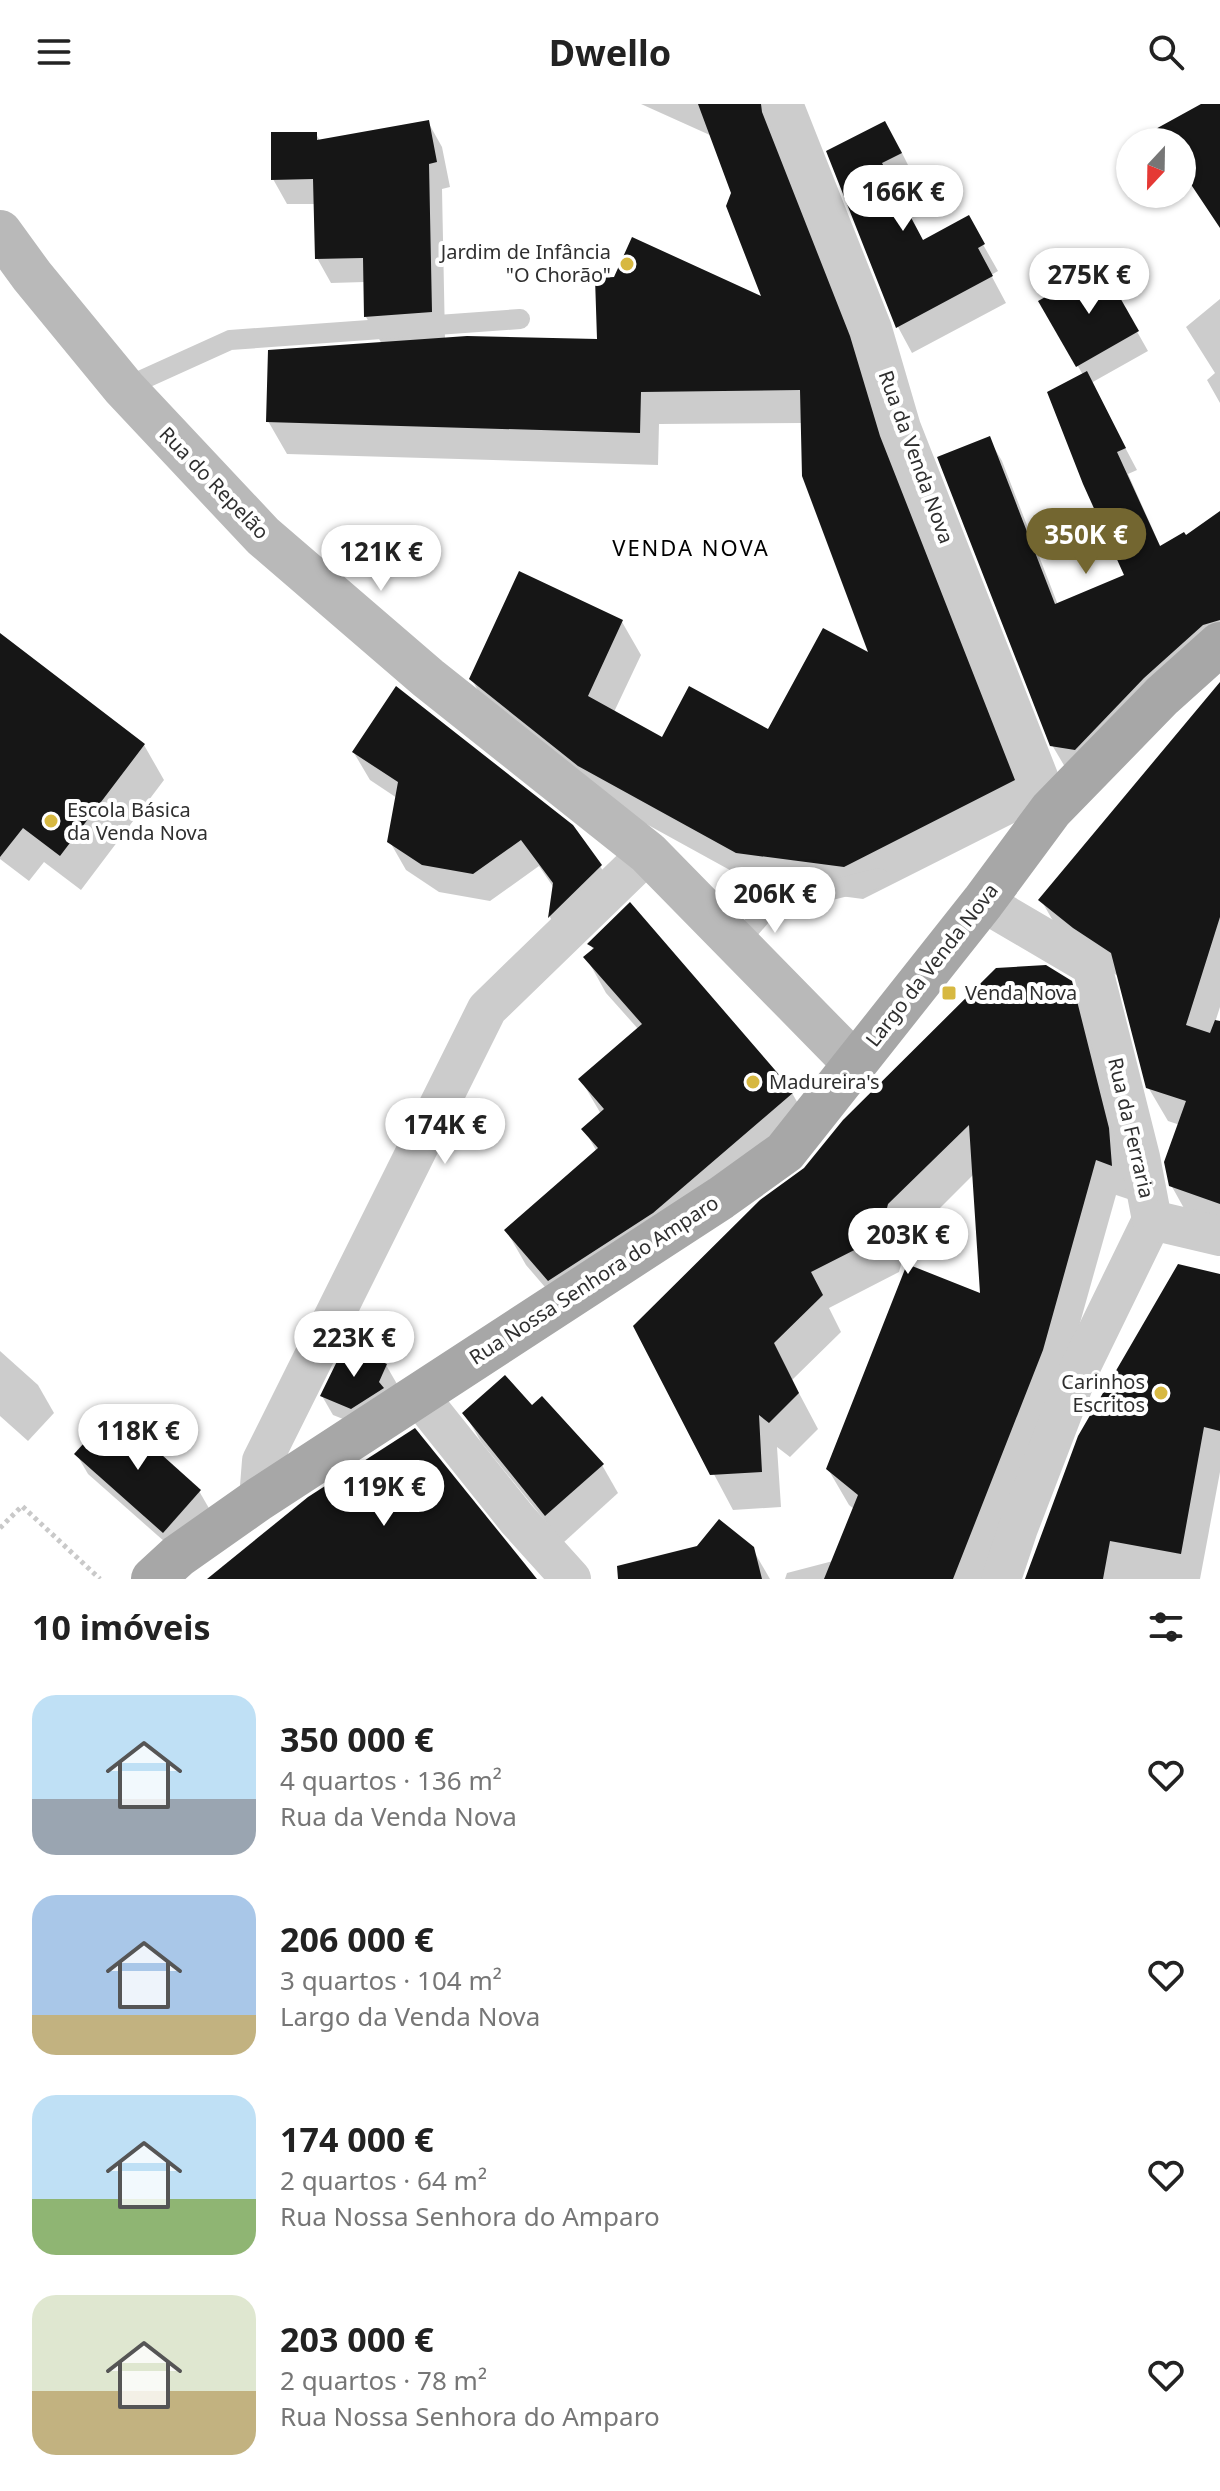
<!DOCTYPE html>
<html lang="pt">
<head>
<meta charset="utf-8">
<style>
  body { margin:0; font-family:"Noto Sans",sans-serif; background:#f6f6f6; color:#222; height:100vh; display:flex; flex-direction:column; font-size:30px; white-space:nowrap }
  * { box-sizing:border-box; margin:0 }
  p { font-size:26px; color:#767676 }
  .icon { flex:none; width:44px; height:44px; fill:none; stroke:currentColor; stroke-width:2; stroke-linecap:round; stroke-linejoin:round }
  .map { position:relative; height:1475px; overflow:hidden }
  .panel { display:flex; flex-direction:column; background:#fff; flex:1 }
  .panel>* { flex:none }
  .needle { width:52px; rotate:202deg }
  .buttons { position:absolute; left:1116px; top:24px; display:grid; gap:16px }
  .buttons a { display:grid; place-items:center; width:80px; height:80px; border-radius:50%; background:#fff; box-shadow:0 2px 6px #0004; font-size:40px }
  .price { position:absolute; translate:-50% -68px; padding:0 18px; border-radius:28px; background:#fff; color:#222; font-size:26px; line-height:52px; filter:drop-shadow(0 2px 4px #0008) }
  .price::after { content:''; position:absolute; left:50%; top:48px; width:24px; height:18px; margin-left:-12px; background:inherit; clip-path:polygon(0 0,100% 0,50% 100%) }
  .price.active { background:#736630; color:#fff }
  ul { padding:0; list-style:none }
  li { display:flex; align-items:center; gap:24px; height:200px; padding:0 32px }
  li span { display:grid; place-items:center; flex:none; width:224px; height:160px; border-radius:24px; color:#555 }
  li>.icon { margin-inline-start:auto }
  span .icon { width:96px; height:96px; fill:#fffc; stroke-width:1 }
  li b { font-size:34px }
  h2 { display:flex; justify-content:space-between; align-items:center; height:96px; padding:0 32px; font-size:34px }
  header { display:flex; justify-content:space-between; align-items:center; height:104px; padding:0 32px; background:#fff; font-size:36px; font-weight:700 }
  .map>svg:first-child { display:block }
  .shadow { fill:#0003 }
  .building { fill:#161616 }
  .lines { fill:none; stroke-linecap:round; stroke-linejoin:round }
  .path { stroke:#c9c9c9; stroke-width:5; stroke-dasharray:4 4; stroke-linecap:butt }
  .lane { stroke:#ccc; stroke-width:20 }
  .street { stroke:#ccc; stroke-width:40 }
  .secondary { stroke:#b9b9b9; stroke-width:44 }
  .primary { stroke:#a7a7a7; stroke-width:44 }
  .poi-dot { fill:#d7b841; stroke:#fff; stroke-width:3 }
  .labels { text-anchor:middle; stroke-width:8; stroke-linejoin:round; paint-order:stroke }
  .poi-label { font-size:20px; fill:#2f2f2f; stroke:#fff; text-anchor:start }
  .street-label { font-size:20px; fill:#2f2f2f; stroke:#fff }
  .neighbourhood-label { font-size:22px; letter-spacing:2px; fill:#000; stroke:#fff }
</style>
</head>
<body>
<header><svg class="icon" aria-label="menu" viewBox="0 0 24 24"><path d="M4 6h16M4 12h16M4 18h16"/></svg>Dwello<svg class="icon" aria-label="search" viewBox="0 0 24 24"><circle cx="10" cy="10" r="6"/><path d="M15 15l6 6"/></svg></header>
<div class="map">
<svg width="1220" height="1475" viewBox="0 0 1220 1475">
  <rect width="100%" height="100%" fill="#fff"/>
  <g class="shadow">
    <polygon points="641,0 768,0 1032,710 863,795 757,781 599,694 490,608 471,574 622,518 641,551 614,608 663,636 769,627 871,552 803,319 659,320 658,361 287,350 268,317 382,240 366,213 365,178 331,179 317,154 316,100 287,100 273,75 316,30 320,37 428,18 442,43 450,83 442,85 445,235 599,237 764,196 733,89 712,32"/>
    <polygon points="900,45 915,75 895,86 923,138 968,114 998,167 991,171 1006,199 912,249 898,223 829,48"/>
    <polygon points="1101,164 1148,247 1091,279 1137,366 1128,370 1161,444 1185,434 1220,410 1220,541 1065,663 1052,641 989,335 1002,357 1058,501 1127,472 1083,271 1041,198"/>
    <polygon points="1220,195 1220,299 1207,276 1215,269 1186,223"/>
    <polygon points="0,531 144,641 164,676 81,786 44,758 29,777 0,755"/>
    <polygon points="1220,581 1220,903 1211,931 1220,934 1220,1125 1190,1115 1171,1081 1180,1021 1168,1017 1148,983 1119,873 1060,829 1041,796"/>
    <polygon points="354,649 572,723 600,762 617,790 565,840 550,813 554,784 539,762 490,797 439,788 406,766 390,738 397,694 370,676"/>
    <polygon points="590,840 792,989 812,1024 569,1211 526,1161 506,1126 597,1048 584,1025 601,1010 581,976 639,926 606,889 586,853 594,847"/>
    <polygon points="1071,878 1091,915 1131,1096 1116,1091 1062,1283 987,1475 785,1475 787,1469 833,1457 854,1405 849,1401 828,1365 982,1192 974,1070 908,1136 899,1168 829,1204 841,1228 792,1276 818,1325 790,1353 777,1343 781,1403 733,1406 635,1222"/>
    <polygon points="1220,1172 1220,1368 1200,1475 1028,1475"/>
    <polygon points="0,1247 38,1281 54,1309 28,1337 0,1312"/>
    <polygon points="386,1261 397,1280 363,1323 333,1311 322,1292"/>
    <polygon points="531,1303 602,1361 618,1389 563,1439 481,1338 465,1310"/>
    <polygon points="77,1351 199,1387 210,1406 174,1446 88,1370"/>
    <polygon points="752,1444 770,1475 638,1475"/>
  </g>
  <g class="building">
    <polygon points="698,0 761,0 762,8 850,232 880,332 1015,676 844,763 736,749 578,662 469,575 519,467 623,516 588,592 662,633 689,582 768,625 823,524 868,548 802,372 800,286 641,288 640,329 266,318 268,246 467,232 597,235 595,174 614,173 632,133 761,192 726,102 731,89"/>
    <polygon points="1201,0 1220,0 1220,124 1182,67 1182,38 1132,38"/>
    <polygon points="429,16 437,58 429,60 432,208 364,213 363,154 315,155 313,75 271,76 271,28 317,28 317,36"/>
    <polygon points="885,17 902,49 882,59 923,136 969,111 985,140 978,144 993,172 896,224 826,47"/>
    <polygon points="1102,162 1139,227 1076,263 1038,197"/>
    <polygon points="1087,267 1126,344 1117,348 1160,442 1184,428 1186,431 1220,407 1220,516 1203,521 1144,574 1075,646 1050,642 937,353 990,332 1055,500 1124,471 1083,380 1047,288"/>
    <polygon points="0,529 145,640 60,752 23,724 0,753"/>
    <polygon points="1220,578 1220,813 1186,921 1210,929 1215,916 1220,917 1220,1100 1169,1082 1164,1058 1186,997 1146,984 1111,849 1073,824 1038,796"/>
    <polygon points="396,582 573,721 602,761 548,814 553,779 521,736 473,770 422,761 387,738 398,678 352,648"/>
    <polygon points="630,798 794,988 653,1109 548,1177 504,1126 598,1044 581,1025 604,1005 578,975 642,920 583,853 594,844 587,840"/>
    <polygon points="1046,861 1072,877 1109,1024 1112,1062 1096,1056 1043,1246 953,1475 824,1475 858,1391 826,1365 907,1160 980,1189 969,1021 888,1100 880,1133 811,1168 823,1191 774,1239 799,1289 769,1319 759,1311 762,1368 710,1371 633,1222 760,1096 804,1064 843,1016 996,864"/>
    <polygon points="1178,1160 1220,1170 1220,1327 1204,1323 1181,1450 1110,1437 1103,1475 1025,1475 1078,1332"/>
    <polygon points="345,1241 387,1260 379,1278 384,1284 351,1305 320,1292"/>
    <polygon points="505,1271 532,1301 542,1292 604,1360 545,1412 462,1309"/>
    <polygon points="113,1307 201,1386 163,1429 74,1350"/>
    <polygon points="415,1324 537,1475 207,1475 308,1393"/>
    <polygon points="719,1415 754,1443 762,1475 618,1475 617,1462 697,1442"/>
  </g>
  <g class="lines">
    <polyline class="path" points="0,1424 22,1402 100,1475"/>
    <g class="lane">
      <polyline points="124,284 230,236 520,215"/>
      <polyline points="737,840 779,791 827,787 879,774"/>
    </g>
    <g class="street">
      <polyline points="783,0 872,225 901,324 1051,706"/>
      <polyline points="983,798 1092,862 1140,1053 1152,1116 1078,1268 1018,1424 1001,1475"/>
      <polyline points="1152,1116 1220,1132"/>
      <polyline points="418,1291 517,1415 571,1475"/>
      <polyline points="259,1395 262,1357 487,905 648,749"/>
    </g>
    <polyline class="secondary" points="0,128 32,172 124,284 263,432 428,574 648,749 854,959"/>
    <polyline class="primary" points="153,1475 178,1452 259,1395 721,1094 785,1048 983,798 1051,706 1162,592 1220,540"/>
  </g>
  <g class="poi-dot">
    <circle cx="627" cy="160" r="8"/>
    <circle cx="51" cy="717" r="8"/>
    <rect x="941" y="881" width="16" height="16" rx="4"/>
    <circle cx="753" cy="978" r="8"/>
    <circle cx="1161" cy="1289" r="8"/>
  </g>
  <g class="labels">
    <g class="poi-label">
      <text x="611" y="155" text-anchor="end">Jardim de Infância<tspan x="611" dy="23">"O Chorão"</tspan></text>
      <text x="67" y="713">Escola Básica<tspan x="67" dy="23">da Venda Nova</tspan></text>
      <text x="965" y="896">Venda Nova</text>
      <text x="769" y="985">Madureira's</text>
      <text x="1145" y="1285" text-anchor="end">Carinhos<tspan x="1145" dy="23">Escritos</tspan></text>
    </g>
    <g class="street-label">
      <text transform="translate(916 353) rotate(70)" y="7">Rua da Venda Nova</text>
      <text transform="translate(214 379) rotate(46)" y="7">Rua do Repelão</text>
      <text transform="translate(932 861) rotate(-52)" y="7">Largo da Venda Nova</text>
      <text transform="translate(1131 1024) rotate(77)" y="7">Rua da Ferraria</text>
      <text transform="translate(594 1176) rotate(-33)" y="7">Rua Nossa Senhora do Amparo</text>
    </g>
    <g class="neighbourhood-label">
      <text x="691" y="452">VENDA NOVA</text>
    </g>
  </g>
</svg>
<div class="buttons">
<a><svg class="needle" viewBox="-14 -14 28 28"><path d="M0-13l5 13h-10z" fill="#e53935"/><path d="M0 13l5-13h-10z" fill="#767676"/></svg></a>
</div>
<b class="price" style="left:903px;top:129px">166K €</b>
<b class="price" style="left:1089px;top:212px">275K €</b>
<b class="price active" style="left:1086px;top:472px">350K €</b>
<b class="price" style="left:381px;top:489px">121K €</b>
<b class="price" style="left:775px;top:831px">206K €</b>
<b class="price" style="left:445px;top:1062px">174K €</b>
<b class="price" style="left:908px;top:1172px">203K €</b>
<b class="price" style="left:354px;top:1275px">223K €</b>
<b class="price" style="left:138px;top:1368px">118K €</b>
<b class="price" style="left:384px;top:1424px">119K €</b>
</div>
<section class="panel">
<h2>10 imóveis<svg class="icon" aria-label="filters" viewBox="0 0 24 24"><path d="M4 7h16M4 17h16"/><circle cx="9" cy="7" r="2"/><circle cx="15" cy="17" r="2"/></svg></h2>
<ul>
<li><span style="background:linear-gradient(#bfe0f5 65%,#9aa5b1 0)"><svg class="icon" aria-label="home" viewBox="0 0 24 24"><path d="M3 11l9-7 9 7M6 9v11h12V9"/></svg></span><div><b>350 000 €</b><p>4 quartos · 136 m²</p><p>Rua da Venda Nova</p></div><svg class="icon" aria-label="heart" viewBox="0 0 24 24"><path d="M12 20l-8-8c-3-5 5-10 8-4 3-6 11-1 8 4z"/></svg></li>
<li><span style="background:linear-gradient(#a9c7e8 75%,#c2b280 0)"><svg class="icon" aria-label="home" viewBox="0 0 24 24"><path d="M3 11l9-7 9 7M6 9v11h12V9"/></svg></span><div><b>206 000 €</b><p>3 quartos · 104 m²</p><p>Largo da Venda Nova</p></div><svg class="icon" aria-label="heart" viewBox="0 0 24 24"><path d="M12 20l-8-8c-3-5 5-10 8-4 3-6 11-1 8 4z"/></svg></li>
<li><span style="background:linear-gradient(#bfe0f5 65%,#8fb573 0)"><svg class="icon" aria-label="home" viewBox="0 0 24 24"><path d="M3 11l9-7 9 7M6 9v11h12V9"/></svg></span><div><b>174 000 €</b><p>2 quartos · 64 m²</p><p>Rua Nossa Senhora do Amparo</p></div><svg class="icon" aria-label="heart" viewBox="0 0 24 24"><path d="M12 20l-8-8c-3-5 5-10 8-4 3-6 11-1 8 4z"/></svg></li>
<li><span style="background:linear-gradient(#dfe7d0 60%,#c2b280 0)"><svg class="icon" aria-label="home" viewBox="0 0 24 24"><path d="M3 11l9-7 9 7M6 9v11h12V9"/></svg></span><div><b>203 000 €</b><p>2 quartos · 78 m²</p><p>Rua Nossa Senhora do Amparo</p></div><svg class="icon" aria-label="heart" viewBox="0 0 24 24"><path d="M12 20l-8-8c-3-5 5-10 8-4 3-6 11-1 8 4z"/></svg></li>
</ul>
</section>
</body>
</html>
